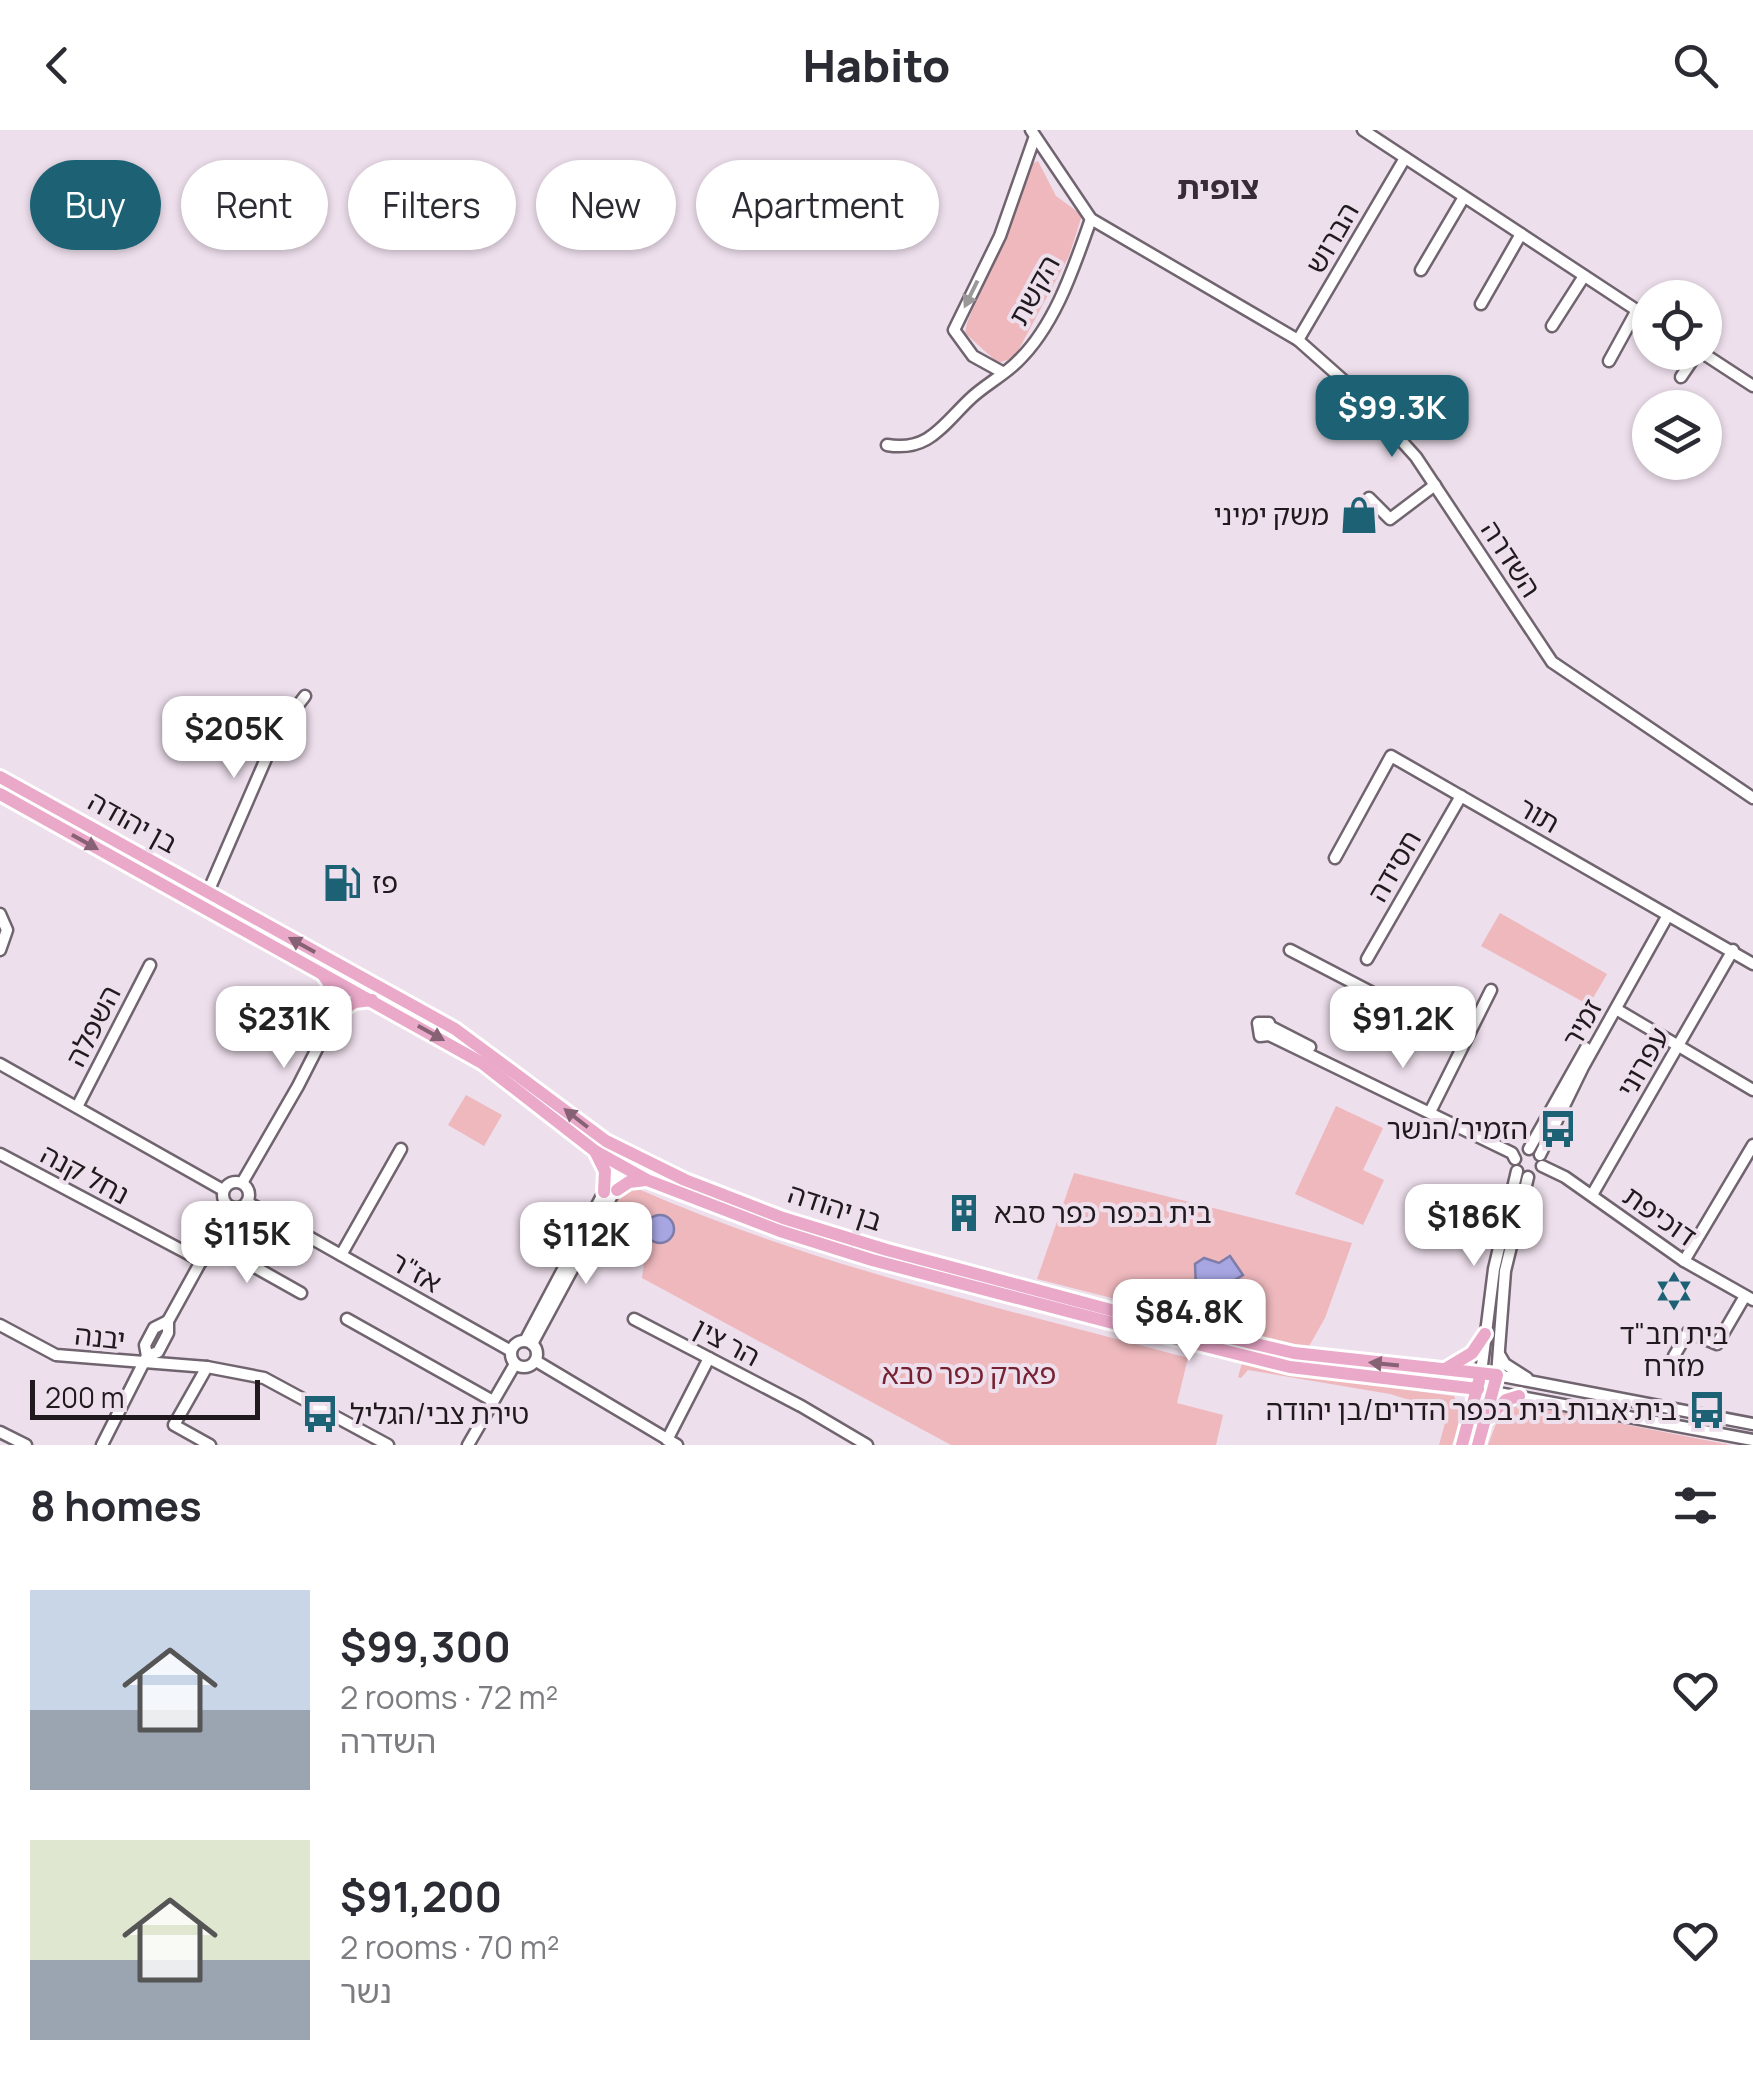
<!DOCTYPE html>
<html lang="en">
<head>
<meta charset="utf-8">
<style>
  body { margin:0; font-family:Manrope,"Noto Sans Hebrew",sans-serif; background:#f2f2f3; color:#2b2b33; height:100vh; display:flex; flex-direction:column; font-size:38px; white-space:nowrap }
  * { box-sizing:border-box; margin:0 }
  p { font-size:32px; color:#7c7c81 }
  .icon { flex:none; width:55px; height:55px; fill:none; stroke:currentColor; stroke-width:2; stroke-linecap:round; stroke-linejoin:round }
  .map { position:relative; height:1315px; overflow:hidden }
  .panel { display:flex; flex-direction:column; background:#fff; flex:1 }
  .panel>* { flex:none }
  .banner { position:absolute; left:30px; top:30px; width:1000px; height:90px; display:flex; gap:20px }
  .tools { position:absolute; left:1632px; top:150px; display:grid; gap:20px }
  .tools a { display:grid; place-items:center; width:90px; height:90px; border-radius:50%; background:#fff; box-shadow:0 2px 8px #0004; font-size:50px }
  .scale { position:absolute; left:30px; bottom:25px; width:230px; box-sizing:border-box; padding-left:10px; border:5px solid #201a1f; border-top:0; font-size:28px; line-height:35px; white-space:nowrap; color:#201a1f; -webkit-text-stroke:8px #eddfec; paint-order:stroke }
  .price { position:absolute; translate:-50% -85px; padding:0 22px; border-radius:20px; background:#fff; color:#222; font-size:32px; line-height:65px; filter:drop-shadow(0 2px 5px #0008) }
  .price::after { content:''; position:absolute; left:50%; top:60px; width:30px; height:22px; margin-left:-15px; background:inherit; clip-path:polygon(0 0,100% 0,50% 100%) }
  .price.selected { background:#1d6274; color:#fff }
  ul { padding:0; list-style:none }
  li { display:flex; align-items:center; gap:30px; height:250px; padding:0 30px }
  li span { display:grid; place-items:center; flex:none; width:280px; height:200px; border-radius:0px; color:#555 }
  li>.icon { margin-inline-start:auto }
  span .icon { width:120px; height:120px; fill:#fffc; stroke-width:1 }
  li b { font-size:42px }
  h2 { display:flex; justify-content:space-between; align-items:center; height:120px; padding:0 30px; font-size:42px }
  .chip { padding:0 35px; border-radius:45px; background:#fff; box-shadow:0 2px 8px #0004; font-size:35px; line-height:90px }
  .chip.selected { background:#1d6274; color:#fff }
  header { display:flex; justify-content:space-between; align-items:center; height:130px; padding:0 30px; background:#fff; font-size:45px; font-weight:800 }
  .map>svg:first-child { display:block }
  .green { fill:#eeb8bd }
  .water { fill:#a7a6e3; stroke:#7e7ca8; stroke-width:2.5 }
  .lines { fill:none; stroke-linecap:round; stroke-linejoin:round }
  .minor-casing { stroke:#70646f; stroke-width:15 }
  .major-casing { stroke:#fff; stroke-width:18 }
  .minor { stroke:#fff; stroke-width:10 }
  .major { stroke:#eba9ca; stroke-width:12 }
  .oneway { fill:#9b989a }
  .oneway2 { fill:#866274 }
  .labels { text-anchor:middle; stroke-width:8; stroke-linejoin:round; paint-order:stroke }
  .street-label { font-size:28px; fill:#201a1f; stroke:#eddfec }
  .poi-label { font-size:28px; fill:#201a1f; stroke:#eddfec; text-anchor:end }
  .park-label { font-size:28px; fill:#762233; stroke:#eddfec }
  .quarter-label { font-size:32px; font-weight:bold; fill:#382d37; stroke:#eddfec }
</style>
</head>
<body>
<header><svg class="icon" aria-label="back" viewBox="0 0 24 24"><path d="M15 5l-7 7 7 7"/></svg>Habito<svg class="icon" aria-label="search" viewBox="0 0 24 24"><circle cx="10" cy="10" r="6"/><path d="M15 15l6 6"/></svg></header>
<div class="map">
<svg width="1753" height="1315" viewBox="0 0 1753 1315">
  <rect width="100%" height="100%" fill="#eddfec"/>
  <g class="green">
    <polygon points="1038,31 1056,66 1082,85 1069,126 1019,219 1013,228 998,233 965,203 967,193 1031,34"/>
    <polygon points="1500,783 1607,844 1589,875 1481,816"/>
    <polygon points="466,965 502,985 484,1016 448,995"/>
    <polygon points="1336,976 1383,998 1363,1040 1384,1050 1363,1095 1295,1064"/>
    <polygon points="1074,1043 1352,1113 1325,1188 1308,1218 1037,1149"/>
    <path d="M636,1058C813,1136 1002,1178 1188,1228L1177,1273L1223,1285L1216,1315H951L642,1148L644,1132L594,1106L619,1062Z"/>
    <polygon points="1242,1233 1290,1245 1454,1266 1463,1286 1452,1315 1439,1315 1448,1282 1390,1264 1248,1240 1241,1248 1238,1247"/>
    <polygon points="1519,1274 1731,1315 1488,1315 1499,1286"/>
  </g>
  <g class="water">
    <circle cx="660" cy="1099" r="14"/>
    <polygon points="1230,1126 1243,1145 1213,1163 1196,1159 1195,1134 1204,1128 1219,1133"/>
  </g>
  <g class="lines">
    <g class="minor-casing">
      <g id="minor">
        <polyline points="1031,0 1091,89 1298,210 1360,265 1416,327 1552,532 1753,668"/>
        <polyline points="1363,0 1650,189"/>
        <polyline points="1421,140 1464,67"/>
        <polyline points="1481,174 1521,104"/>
        <polyline points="1552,196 1584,146"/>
        <polyline points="1298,210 1405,28"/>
        <polyline points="1701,222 1753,256"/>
        <polyline points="1609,231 1637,180"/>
        <polyline points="1002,242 973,226 954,200 1000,106 1034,9"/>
        <polyline points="1681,247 1698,222"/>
        <path d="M887,315C928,322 942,296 969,270C983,256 1003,246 1017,232C1055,196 1074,137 1091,89"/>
        <polyline points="1369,368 1390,389 1435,355"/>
        <polyline points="1335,728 1391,626 1753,834"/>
        <polyline points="208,762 278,601 305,566"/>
        <polyline points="0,784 7,800 0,820"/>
        <polyline points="1290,820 1465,911"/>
        <polyline points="1367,829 1461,666"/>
        <polyline points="1616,879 1753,960"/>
        <polyline points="1271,897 1310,917"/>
        <polyline points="1269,905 1269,893 1258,893 1260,906 1269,905 1512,1023 1515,1029"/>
        <polyline points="0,934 223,1060"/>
        <polyline points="77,977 150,835"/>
        <polyline points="1430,982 1491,860"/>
        <polyline points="1529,1019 1586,918"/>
        <polyline points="0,1024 202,1131"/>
        <polyline points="1540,1025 1583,937 1668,785"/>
        <polyline points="1542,1036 1565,1047 1684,1131 1753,1170"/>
        <polyline points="1528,1047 1505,1141 1497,1245 1753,1294"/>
        <circle cx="236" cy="1065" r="13"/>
        <polyline points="242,1053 298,956 350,854"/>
        <polyline points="1592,1065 1733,820"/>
        <polyline points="247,1072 511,1221"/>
        <polyline points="212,1113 301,1163"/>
        <polyline points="341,1125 401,1019"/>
        <polyline points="1684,1131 1753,1015"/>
        <polyline points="347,1189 493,1271"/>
        <polyline points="634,1189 799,1275"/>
        <polyline points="0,1195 56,1225 207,1237 264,1248 388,1315"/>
        <circle cx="524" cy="1224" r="13"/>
        <polyline points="525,1211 604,1062 630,1026"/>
        <polyline points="532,1214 629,1034"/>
        <polyline points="1499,1224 1505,1234 1527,1248"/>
        <polyline points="147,1226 145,1215 154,1198 168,1191"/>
        <polyline points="1674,1226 1688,1202 1717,1214 1745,1166"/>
        <polyline points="536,1231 677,1315"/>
        <polyline points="207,1237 174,1295 210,1315"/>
        <polyline points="1481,1243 1494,1139 1517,1041"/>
        <polyline points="1488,1261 1753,1310"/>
        <polyline points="801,1276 867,1315"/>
        <polyline points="0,1302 26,1315"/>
        <polyline points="667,1310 709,1228"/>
        <polyline points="102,1315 147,1226 158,1222 168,1203 168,1191 231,1077"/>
        <polyline points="468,1315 515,1234"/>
      </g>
    </g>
    <g class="major-casing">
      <g id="major">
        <polyline points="0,647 455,899 606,1011 685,1050 783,1088 887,1120 1111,1180 1294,1223 1497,1245 1478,1315"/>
        <polyline points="0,664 482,933 595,1021 647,1050 780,1101 872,1130 1109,1192 1290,1237 1478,1259"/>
        <polyline points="324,846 335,862 334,885"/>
        <polyline points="334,885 355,872 372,870"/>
        <polyline points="596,1023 605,1041 604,1062"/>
        <polyline points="617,1060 629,1052 646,1050"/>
        <polyline points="1447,1238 1472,1223 1485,1204"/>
        <polyline points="1488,1288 1506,1270 1519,1266"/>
        <polyline points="1462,1315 1479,1251"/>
      </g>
    </g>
    <use href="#minor" class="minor"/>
    <use href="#major" class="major"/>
  </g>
  <defs><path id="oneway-solid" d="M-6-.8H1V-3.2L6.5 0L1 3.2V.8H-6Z" transform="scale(2.5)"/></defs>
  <use class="oneway" href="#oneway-solid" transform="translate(971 164) rotate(116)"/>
  <g class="oneway2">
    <use href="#oneway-solid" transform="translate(85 712) rotate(29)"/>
    <use href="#oneway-solid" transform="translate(302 815) rotate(-151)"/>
    <use href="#oneway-solid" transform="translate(431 903) rotate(29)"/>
    <use href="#oneway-solid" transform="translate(576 988) rotate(-142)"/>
    <use href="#oneway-solid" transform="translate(1384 1234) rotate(-174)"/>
  </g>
  <defs>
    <g id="shop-bare" transform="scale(3)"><path d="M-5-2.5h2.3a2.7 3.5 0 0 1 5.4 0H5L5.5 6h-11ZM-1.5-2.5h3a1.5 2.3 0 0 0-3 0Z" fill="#1d6274" stroke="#eddfec" stroke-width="2.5" paint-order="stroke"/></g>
    <g id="fuel-bare" transform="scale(3)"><path d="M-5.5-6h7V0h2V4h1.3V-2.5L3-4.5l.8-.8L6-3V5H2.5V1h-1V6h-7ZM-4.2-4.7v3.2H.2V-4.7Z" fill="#1d6274" stroke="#eddfec" stroke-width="2.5" paint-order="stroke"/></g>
    <g id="bus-bare" transform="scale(3)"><path d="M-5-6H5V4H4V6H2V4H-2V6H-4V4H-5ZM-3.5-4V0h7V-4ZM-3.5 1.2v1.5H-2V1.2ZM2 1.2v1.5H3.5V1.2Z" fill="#1d6274" stroke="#eddfec" stroke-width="2.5" paint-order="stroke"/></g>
    <g id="building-bare" transform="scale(3)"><path d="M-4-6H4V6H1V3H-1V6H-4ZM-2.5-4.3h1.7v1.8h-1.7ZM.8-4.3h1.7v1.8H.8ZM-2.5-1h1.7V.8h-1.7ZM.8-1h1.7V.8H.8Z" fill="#1d6274" stroke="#eddfec" stroke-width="2.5" paint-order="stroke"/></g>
    <g id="synagogue-bare" transform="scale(3)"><path d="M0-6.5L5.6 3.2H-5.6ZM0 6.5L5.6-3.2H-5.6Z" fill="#1d6274" stroke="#eddfec" stroke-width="2.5" paint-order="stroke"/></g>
  </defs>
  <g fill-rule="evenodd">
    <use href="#shop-bare" x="1359" y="385"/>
    <use href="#fuel-bare" x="342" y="753"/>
    <use href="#bus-bare" x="1558" y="999"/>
    <use href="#building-bare" x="964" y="1083"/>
    <use href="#synagogue-bare" x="1674" y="1161"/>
    <use href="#bus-bare" x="1707" y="1280"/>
    <use href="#bus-bare" x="320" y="1284"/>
  </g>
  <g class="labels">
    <g class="street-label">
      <text transform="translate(1332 108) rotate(-60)" y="10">הברוש</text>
      <text transform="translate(1034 160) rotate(-61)" y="10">הקשת</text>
      <text transform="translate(1511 429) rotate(57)" y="10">השדרה</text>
      <text transform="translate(1539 685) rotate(30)" y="10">תור</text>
      <text transform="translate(133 692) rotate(29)" y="10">בן יהודה</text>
      <text transform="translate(1394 736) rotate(-60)" y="10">חסידה</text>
      <text transform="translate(1582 893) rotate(-60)" y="10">זמיר</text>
      <text transform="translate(93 896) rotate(-63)" y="10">השפלה</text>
      <text transform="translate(1643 932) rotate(-60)" y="10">עפרוני</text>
      <text transform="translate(85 1044) rotate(28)" y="10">נחל קנה</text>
      <text transform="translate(835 1077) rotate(18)" y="10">בן יהודה</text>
      <text transform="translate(1660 1086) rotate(35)" y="10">דוכיפת</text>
      <text transform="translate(416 1142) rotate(30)" y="10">אז"ר</text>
      <text transform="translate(100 1207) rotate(6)" y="10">יבנה</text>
      <text transform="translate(727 1212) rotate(28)" y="10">הר צין</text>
    </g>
    <g class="poi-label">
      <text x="1329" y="395">משק ימיני</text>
      <text x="372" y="763" text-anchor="start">פז</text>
      <text x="1528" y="1009">הזמיר/הנשר</text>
      <text x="994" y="1093" text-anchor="start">בית בכפר כפר סבא</text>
      <text x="1674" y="1214" text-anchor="middle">בית חב"ד<tspan x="1674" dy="32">מזרח</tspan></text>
      <text x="1677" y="1290">בית אבות בית בכפר הדרים/בן יהודה</text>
      <text x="350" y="1294" text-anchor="start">טירת צבי/הגליל</text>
    </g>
    <g class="park-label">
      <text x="969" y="1254">פארק כפר סבא</text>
    </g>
    <g class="quarter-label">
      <text x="1218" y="69">צופית</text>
    </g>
  </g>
</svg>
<div class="tools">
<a><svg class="icon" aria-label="locate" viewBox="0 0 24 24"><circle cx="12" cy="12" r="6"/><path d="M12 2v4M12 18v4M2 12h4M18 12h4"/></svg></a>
<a><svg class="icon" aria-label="layers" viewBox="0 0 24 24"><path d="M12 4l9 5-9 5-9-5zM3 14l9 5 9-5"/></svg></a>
</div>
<div class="scale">200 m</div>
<b class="price selected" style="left:1392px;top:330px">$99.3K</b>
<b class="price" style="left:234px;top:651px">$205K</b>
<b class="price" style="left:284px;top:941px">$231K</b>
<b class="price" style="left:1403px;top:941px">$91.2K</b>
<b class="price" style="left:1474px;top:1139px">$186K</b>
<b class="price" style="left:247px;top:1156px">$115K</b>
<b class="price" style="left:586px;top:1157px">$112K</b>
<b class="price" style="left:1189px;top:1234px">$84.8K</b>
<div class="banner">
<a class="chip selected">Buy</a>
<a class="chip">Rent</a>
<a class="chip">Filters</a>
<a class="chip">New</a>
<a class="chip">Apartment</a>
</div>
</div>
<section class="panel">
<h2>8 homes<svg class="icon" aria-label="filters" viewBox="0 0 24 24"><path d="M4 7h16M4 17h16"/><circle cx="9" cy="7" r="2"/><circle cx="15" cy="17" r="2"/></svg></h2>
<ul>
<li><span style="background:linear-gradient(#c9d6e8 60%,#9aa5b1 0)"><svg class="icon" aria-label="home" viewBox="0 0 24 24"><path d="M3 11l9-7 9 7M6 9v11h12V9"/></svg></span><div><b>$99,300</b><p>2 rooms · 72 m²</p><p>השדרה</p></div><svg class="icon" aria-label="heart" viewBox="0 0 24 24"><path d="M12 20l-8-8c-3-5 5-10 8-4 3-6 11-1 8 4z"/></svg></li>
<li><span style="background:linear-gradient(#dfe7d0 60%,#9aa5b1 0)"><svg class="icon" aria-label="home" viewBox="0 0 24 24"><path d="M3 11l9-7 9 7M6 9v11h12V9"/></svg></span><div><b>$91,200</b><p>2 rooms · 70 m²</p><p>נשר</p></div><svg class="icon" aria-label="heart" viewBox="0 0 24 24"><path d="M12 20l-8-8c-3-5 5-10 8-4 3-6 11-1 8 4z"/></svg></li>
</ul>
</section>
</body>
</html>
